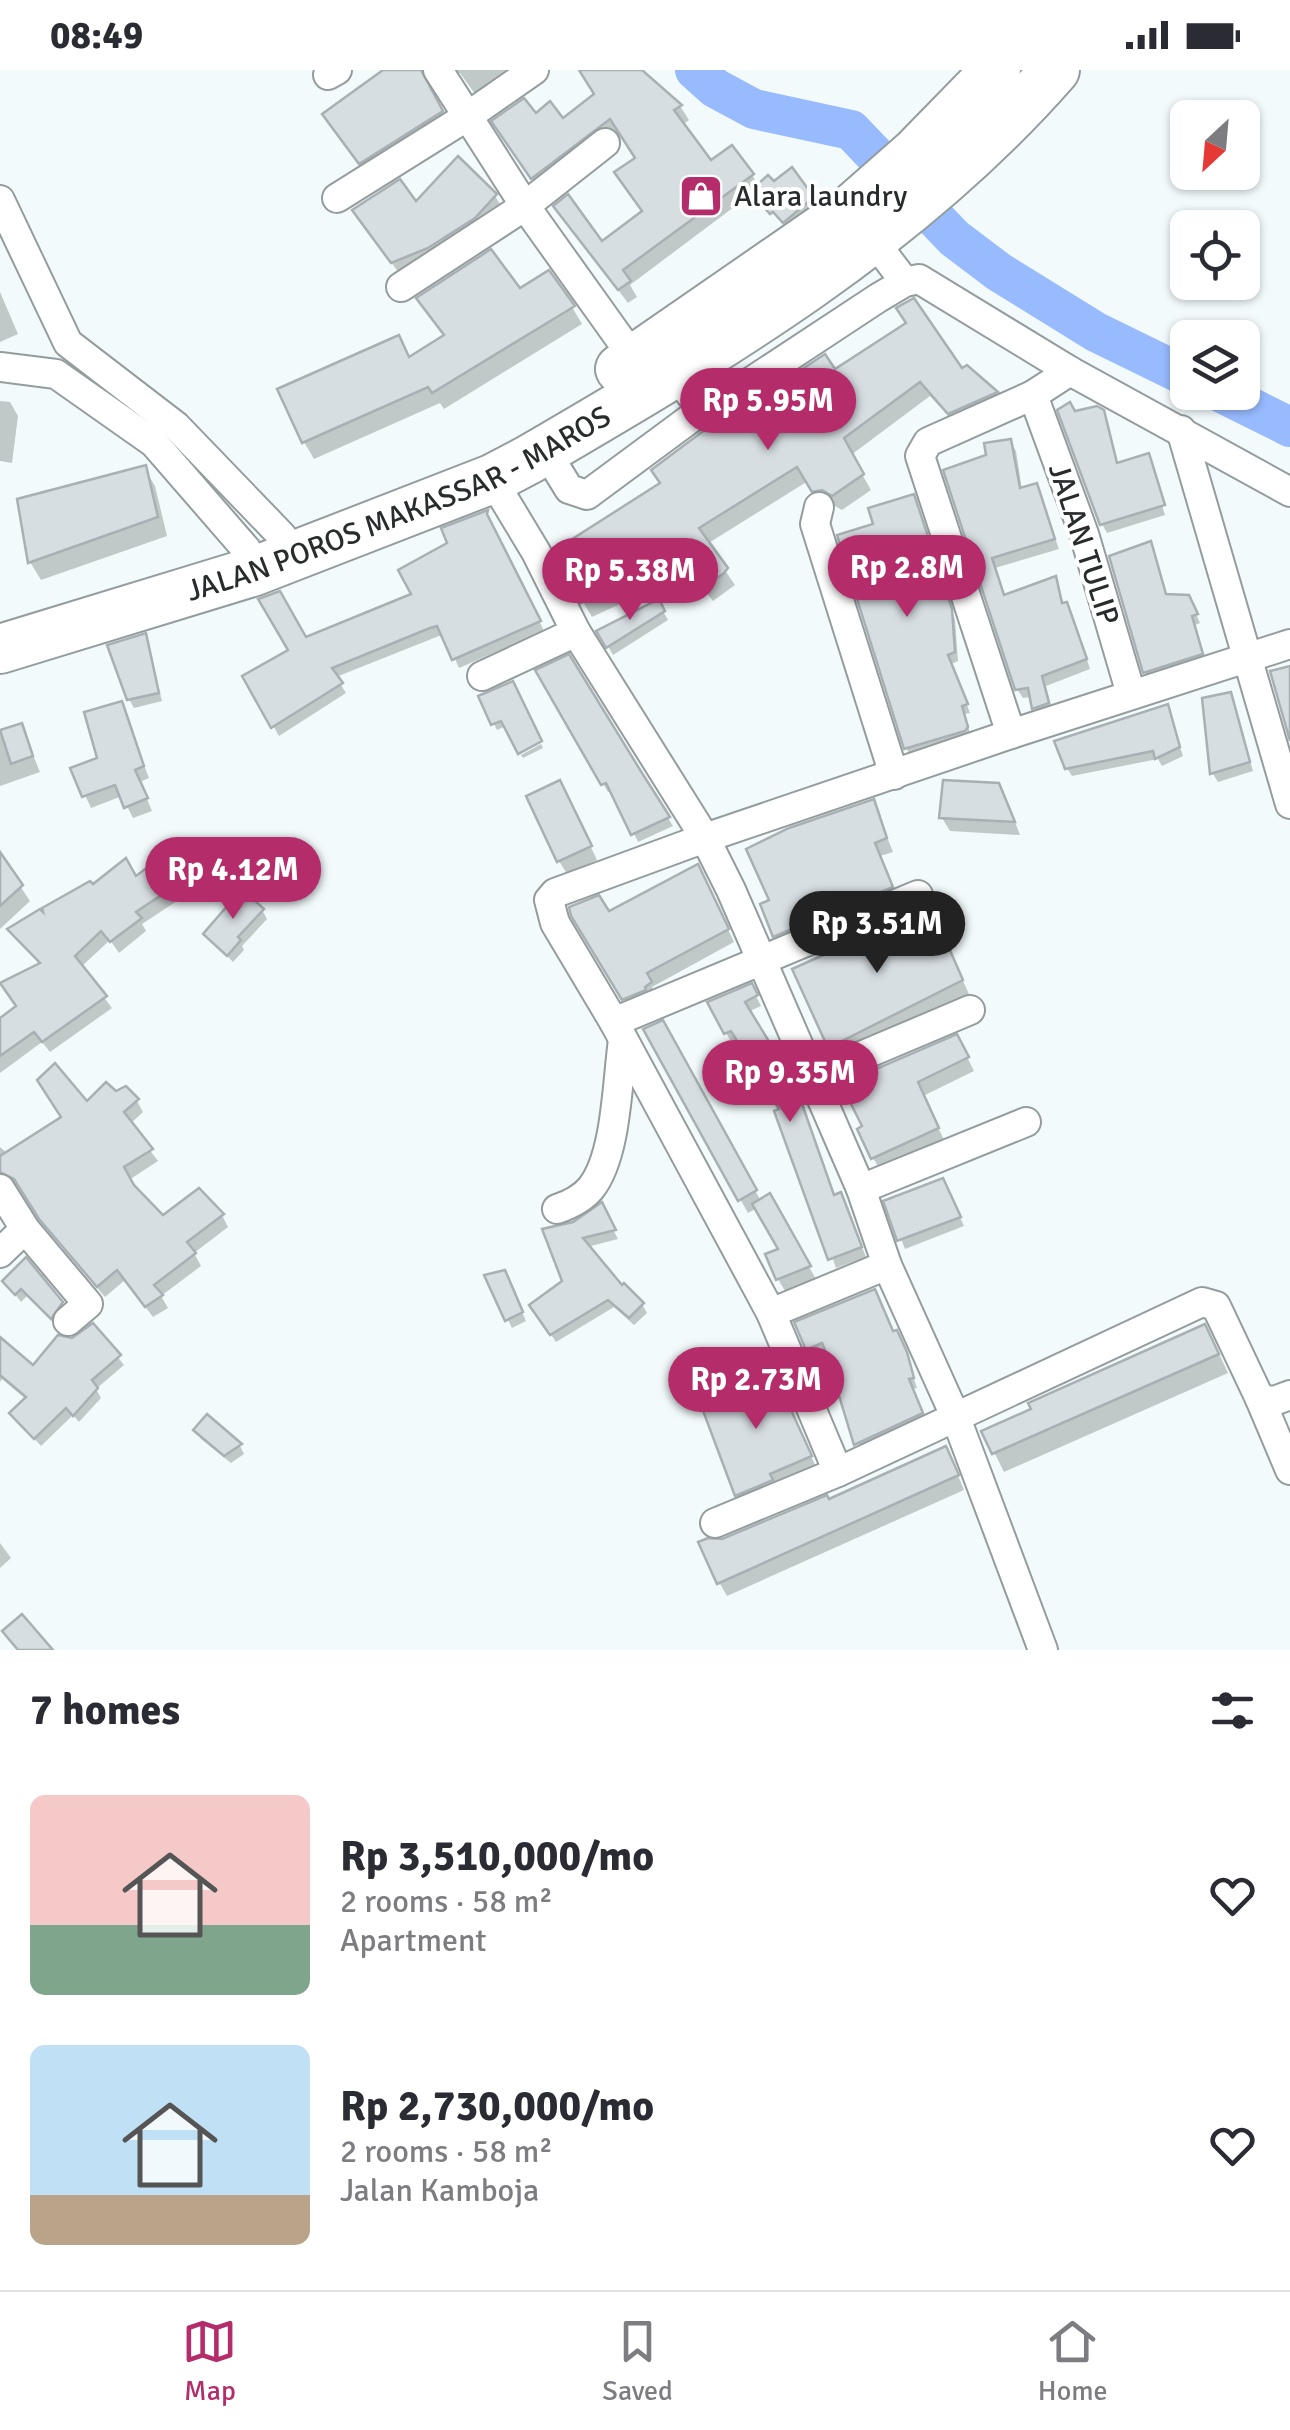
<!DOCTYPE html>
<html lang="en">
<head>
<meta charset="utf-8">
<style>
  body { margin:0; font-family:Signika,sans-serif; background:#f2f2f3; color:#2b2b33; height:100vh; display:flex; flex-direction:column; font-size:38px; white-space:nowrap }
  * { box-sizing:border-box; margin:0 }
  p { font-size:32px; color:#7c7c81 }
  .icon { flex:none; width:55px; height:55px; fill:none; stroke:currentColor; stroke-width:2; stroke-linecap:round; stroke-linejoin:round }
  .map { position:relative; height:1580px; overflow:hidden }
  .sheet { display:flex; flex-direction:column; background:#fff; flex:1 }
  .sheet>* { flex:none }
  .needle { width:65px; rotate:206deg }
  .controls { position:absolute; left:1170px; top:30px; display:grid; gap:20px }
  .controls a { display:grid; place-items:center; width:90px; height:90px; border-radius:15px; background:#fff; box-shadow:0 2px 8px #0004; font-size:50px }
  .price { position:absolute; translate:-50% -85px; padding:0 22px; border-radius:35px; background:#b52c6a; color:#fff; font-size:32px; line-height:65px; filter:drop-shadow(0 2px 5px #0008) }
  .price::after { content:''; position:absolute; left:50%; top:60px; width:30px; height:22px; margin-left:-15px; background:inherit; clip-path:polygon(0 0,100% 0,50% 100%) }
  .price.current { background:#222; color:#fff }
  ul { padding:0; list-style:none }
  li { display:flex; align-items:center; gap:30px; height:250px; padding:0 30px }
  li span { display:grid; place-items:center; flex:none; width:280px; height:200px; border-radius:15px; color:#555 }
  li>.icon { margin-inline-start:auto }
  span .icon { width:120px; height:120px; fill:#fffc; stroke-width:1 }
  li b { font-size:42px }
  h2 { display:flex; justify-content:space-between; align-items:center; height:120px; padding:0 30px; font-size:42px }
  .status { display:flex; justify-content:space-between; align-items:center; height:70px; padding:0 50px; background:#fff; direction:ltr }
  .status svg { height:28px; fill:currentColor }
  .tab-bar { display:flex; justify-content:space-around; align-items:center; height:140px; border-top:2px solid #e1e1e2; background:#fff; font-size:28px; color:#7c7c81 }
  .tab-bar a { display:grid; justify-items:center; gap:5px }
  .tab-bar .current { color:#b52c6a }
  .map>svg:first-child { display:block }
  .shadow { fill:#0003 }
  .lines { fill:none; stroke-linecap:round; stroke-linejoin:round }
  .river { stroke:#98baff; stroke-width:40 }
  .building { fill:#d7dee2; stroke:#a9b0b4; stroke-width:2.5 }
  .street-casing { stroke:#949d9d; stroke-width:32 }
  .highway-casing { stroke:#949d9d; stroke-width:52 }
  .street { stroke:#fff; stroke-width:28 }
  .highway { stroke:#fff; stroke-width:48 }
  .labels { text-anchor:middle; stroke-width:8; stroke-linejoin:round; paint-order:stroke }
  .poi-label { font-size:30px; fill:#292c2d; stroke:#fff; text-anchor:start }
  .street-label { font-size:30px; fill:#292c2d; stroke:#fff }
</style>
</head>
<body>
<div class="status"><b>08:49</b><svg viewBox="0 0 49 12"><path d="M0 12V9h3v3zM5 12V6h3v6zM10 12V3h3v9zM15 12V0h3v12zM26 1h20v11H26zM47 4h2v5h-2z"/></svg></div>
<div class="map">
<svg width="1290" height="1580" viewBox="0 0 1290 1580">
  <rect width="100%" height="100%" fill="#f2fafb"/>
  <g class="shadow">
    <polygon points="387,0 548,0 549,1 545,0 485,38 460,3 440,3 431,12 430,22 452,60 371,111 336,63"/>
    <polygon points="581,0 639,0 680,36 689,50 682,55 711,94 752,105 759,116 774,115 806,123 815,134 787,157 756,125 750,125 630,215 637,227 628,233 556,137 601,174 644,143 637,89 620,62 541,122 503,66 535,46 563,52 596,25"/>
    <polygon points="495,126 503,139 401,206 364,154 416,135"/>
    <polygon points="0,222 18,264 0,272"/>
    <polygon points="519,222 572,237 582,254 444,339 440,333 314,389 304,372 410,289 445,267 429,246"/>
    <polygon points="966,298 996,323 1004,338 959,358 930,326 851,385 871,420 842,440 833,435 823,436 808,411 707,474 735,515 713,531 682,492 634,520 637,526 592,547 583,532 835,302 961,301"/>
    <polygon points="0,331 10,332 18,346 12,393 0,391"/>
    <polygon points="1102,341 1118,395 1149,392 1165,445 1107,463 1102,454 1075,344"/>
    <polygon points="1010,372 1016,381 1022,420 1036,416 1059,479 995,498 1005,527 1055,509 1064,535 1072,544 1090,599 1046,616 1053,643 1039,647 1032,627 1023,628 1017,619 946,402 989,387"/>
    <polygon points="144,398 155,416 167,466 41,510 30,492 20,431"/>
    <polygon points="918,435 955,550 958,591 951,594 970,643 965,644 971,667 911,686 906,678 876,456"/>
    <polygon points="487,443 544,561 459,598 444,564 336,607 346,623 279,666 245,607 305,570 415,525 451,474 444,460"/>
    <polygon points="1150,474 1167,527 1193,537 1200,553 1195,555 1206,592 1150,610 1145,602"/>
    <polygon points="658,533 668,550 613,585 600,562"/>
    <polygon points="145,566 162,631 134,638 129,629"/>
    <polygon points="568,588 673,756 638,772 613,720 608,722 539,602"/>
    <polygon points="1230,625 1253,701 1218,712 1213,704 1205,630"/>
    <polygon points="481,627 506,656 497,660"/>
    <polygon points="120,634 149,708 140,712 152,741 133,748 122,726 91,738 73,699 100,689"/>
    <polygon points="1167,637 1183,686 1162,696 1158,689 1072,706 1067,698"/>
    <polygon points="21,656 40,702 0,716 0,663"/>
    <polygon points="541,674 543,678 523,688 521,685"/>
    <polygon points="567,727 597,790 567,804 559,791"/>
    <polygon points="1006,729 1020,765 950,761 942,748"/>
    <polygon points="873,732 893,782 880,786 898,830 782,878 775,866 773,831"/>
    <polygon points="0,786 30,831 0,859"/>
    <polygon points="155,794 180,829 142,854 146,861 119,883 110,870 81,897 112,938 50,982 42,972 0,1003 0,951 17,938 1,915 40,895 10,860 49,851 92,818 135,809"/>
    <polygon points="704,809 734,872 652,917 657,926 631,941 574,845 608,844"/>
    <polygon points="262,840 267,849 242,876 244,880 233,892 206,864"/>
    <polygon points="937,854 969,924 838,990 831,976"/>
    <polygon points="751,916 761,936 748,942 786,1004 779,1008 789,1038 805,1044 835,1127 845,1135 866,1187 836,1198 782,1041 739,970 731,972 711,933"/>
    <polygon points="662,953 761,1131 769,1127 816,1209 785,1221 778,1209 781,1180 757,1138 748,1143 646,960"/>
    <polygon points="964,981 974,1001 923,1026 945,1072 881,1101 873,1088 866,1058 844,1015"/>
    <polygon points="116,1024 137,1031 143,1042 130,1054 158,1091 129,1110 163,1149 222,1145 228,1157 194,1183 201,1196 161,1226 168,1238 153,1247 125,1210 105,1227 49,1161 24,1121 16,1114 5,1113 0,1107 0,1077 8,1084 87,1035"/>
    <polygon points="947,1119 964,1156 905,1179 887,1132"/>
    <polygon points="601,1136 618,1169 587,1177 621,1219 642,1234 647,1243 634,1255 614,1237 556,1272 537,1244 565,1211 574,1154"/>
    <polygon points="488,1207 509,1212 526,1251 512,1258"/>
    <polygon points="5,1211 61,1233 66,1242 57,1256 27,1226 21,1232"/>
    <polygon points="797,1254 902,1274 917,1318 913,1319 927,1354 862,1384 829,1283 814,1289"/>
    <polygon points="93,1256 124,1295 96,1319 101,1328 79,1352 73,1345 41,1376 12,1344 27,1330 2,1309 0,1312 0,1272 33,1298"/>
    <polygon points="1215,1275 1228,1303 1004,1402 984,1362"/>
    <polygon points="776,1308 816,1397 744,1436 737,1425"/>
    <polygon points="207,1348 240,1376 244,1384 231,1393 201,1369 196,1361"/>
    <polygon points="953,1393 964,1420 727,1526 719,1512 722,1472 828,1432"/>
    <polygon points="0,1473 11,1488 0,1498"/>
  </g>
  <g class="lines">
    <g class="river">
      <polyline points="695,0 715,18 754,39 851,60 954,168 999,202 1096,262 1188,307"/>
      <polyline points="1220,322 1290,357"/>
    </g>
  </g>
  <g class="building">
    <polygon points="383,0 421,0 443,41 359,94 322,44"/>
    <polygon points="579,0 642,0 682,35 674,40 711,90 732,75 754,104 623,200 631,211 618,220 553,136 568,124 602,171 642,141 614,102 635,88 610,49 531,109 491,51 524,28 536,43 550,31 563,48 594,24"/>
    <polygon points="458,86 497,124 475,148 428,178 391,193 352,140 400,109 416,131"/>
    <polygon points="792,97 814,127 783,153 773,142 770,144 750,121 768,105 774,111"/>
    <polygon points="491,179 520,218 549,200 575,236 432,323 428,317 302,373 277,319 399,265 409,287 444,265 416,228"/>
    <polygon points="914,228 962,298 967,295 998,322 948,344 920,312 844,368 864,404 832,426 822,420 812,422 797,397 699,458 728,498 723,504 702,517 671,477 627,504 631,509 581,533 555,480 660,413 651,400 714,353 724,351 825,284 835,299 906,253 896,238"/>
    <polygon points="1070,332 1075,341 1097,336 1104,340 1117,393 1149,383 1165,435 1100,455 1057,340"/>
    <polygon points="1011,369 1020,418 1037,413 1055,469 992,488 1004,525 1056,506 1062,533 1067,532 1087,589 1042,606 1049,633 1032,639 1028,618 1015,620 943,400 986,385 984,373"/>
    <polygon points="146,395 158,447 28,493 17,429"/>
    <polygon points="914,424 952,539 955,582 948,585 968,634 962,636 968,657 965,661 904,679 837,465 873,454 868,438"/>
    <polygon points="488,440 487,444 541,551 452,590 437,556 430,558 332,598 343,613 271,658 242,606 288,580 258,529 280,521 306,567 411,524 398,500 447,473 441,458"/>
    <polygon points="1151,471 1166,524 1189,525 1198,544 1192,546 1203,584 1143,603 1109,486"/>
    <polygon points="659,529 665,541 606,578 596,561"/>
    <polygon points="146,563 159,623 127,630 107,575"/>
    <polygon points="569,584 642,703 670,747 631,765 606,713 601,715 535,600"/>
    <polygon points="1290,596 1290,671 1270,601"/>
    <polygon points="513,611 542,671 518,684 501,651 491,655 478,626"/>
    <polygon points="1231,622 1250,692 1210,704 1202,628"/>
    <polygon points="122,631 144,696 135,700 148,728 124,738 115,715 82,727 70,698 97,688 84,642"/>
    <polygon points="1168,634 1180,677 1155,689 1153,681 1065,699 1054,671"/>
    <polygon points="22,653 33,686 11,694 0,660"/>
    <polygon points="560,710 592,776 557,792 526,726"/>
    <polygon points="943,710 999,713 1015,752 939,748"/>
    <polygon points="874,729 887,768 875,773 893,817 773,867 760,834 769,830 746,779 789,758"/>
    <polygon points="0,782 23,815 0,836"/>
    <polygon points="126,788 136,806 156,791 175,816 136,842 142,848 110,872 101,861 75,886 107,926 42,972 34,962 0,986 0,948 16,936 0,913 40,893 7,859 40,839 43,842 42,838 90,811 93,814"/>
    <polygon points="698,794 729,859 647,903 652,912 645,917 646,920 622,930 571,846 569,837 599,825 609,841"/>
    <polygon points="242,819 264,839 238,867 241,870 227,886 203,864"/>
    <polygon points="931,837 963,910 828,978 792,899"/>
    <polygon points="752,913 758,925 745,932 782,993 775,998 788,1036 801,1031 834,1125 841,1122 862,1177 828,1190 774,1041 779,1039 731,961 724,964 707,932"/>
    <polygon points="663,950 757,1120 738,1131 643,959"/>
    <polygon points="957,964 969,987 918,1012 939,1058 871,1089 857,1059 862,1056 841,1014"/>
    <polygon points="55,993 87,1031 106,1012 116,1021 126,1016 139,1029 124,1042 153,1079 124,1097 134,1115 163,1145 199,1118 224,1144 187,1172 196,1183 154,1215 163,1225 145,1237 117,1200 97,1217 39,1149 14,1109 0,1102 0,1086 61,1047 37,1010"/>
    <polygon points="943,1108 961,1147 897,1171 883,1131"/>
    <polygon points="770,1123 811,1196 776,1210 765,1184 778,1179 752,1134"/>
    <polygon points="602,1132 616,1160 583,1168 622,1215 624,1213 644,1233 629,1248 608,1230 550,1265 529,1235 562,1211 542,1159 573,1152"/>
    <polygon points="26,1187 63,1232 51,1249 21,1219 15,1225 2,1211"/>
    <polygon points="505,1200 523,1242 505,1251 484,1205"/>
    <polygon points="875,1219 893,1261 897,1260 907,1282 914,1308 909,1309 923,1343 854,1375 834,1309 837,1308 822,1273 806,1280 794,1252"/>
    <polygon points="93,1253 121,1285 92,1310 98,1318 73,1346 66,1338 34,1369 9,1343 26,1327 0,1305 0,1267 33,1295 58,1265 72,1268"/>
    <polygon points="1205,1254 1219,1284 992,1384 981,1361 1031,1339 1028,1333"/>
    <polygon points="770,1294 812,1386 770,1404 773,1410 735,1426 702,1338 748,1320 742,1306"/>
    <polygon points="207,1344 242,1374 224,1386 193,1360"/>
    <polygon points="946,1376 959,1405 717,1514 698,1472 708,1468 722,1469 827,1425 829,1429"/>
    <polygon points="22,1544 53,1580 18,1580 2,1561"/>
  </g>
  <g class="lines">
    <g class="street-casing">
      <g id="street">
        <polyline points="438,0 525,136 635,290"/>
        <polyline points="328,5 337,0"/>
        <polyline points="337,128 468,46 534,0"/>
        <polyline points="0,130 68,273 176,356 282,466"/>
        <polyline points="864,158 905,212"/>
        <polyline points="401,217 525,136 605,73"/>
        <polyline points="0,297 56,304 154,373 246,479"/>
        <polyline points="673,302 698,334 714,336 878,228 905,212 919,209 1070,301 1290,422"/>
        <polyline points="1033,325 1084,464 1131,624"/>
        <polyline points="1181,360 1290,734"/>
        <polyline points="545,380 569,419 587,425 706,337"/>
        <polyline points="492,409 536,482 576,562 705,768 731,820 861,1119 887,1195 956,1348 1043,1580"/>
        <polyline points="819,437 815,454 894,705"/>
        <polyline points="1290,574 1011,664 705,768 555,823 549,830 555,853 614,952 771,1243 838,1402 1202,1232 1216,1236 1260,1329 1274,1331 1290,1325"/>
        <polyline points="482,606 576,562"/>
        <polyline points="1011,664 920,386 928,372 1033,325 1070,301"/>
        <polyline points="614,952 918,825"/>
        <polyline points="814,1006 970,940"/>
        <polyline points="0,1119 25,1159 0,1183"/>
        <polyline points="861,1119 1026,1052"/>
        <path d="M557,1139C569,1135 582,1129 591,1118C617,1085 617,1012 623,970"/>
        <polyline points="25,1159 88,1234 68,1251"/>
        <polyline points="771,1243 887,1195"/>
        <polyline points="1260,1329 1290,1400"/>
        <polyline points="715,1453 838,1402"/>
      </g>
    </g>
    <g class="highway-casing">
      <g id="highway">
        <polyline points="620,299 850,140 916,82 996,0"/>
        <path id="s1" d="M0,579L252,502L492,409L530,389C720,278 909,167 1055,0"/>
      </g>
    </g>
    <use href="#street" class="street"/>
    <use href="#highway" class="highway"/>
  </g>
  <defs>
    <g id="shop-square" transform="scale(2.25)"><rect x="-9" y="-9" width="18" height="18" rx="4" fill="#b52c6a" stroke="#fff"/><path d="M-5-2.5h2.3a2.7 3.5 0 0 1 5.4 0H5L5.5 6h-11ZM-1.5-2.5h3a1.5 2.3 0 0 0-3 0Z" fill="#fff"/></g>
  </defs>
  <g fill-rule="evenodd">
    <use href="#shop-square" x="701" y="126"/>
  </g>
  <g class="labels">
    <g class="poi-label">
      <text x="734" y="136">Alara laundry</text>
    </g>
    <g class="street-label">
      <text dy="10" stroke="none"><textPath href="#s1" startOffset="425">JALAN POROS MAKASSAR - MAROS</textPath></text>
      <text transform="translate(1084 474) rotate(72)" y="10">JALAN TULIP</text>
    </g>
  </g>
</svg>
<div class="controls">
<a><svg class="needle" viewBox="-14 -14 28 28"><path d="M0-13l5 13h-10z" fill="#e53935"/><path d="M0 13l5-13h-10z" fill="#7c7c81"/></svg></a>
<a><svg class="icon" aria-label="locate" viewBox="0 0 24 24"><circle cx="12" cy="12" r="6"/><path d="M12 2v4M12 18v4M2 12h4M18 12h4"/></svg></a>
<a><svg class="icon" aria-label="layers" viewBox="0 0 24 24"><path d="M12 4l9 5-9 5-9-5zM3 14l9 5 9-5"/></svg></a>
</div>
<b class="price" style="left:768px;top:383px">Rp 5.95M</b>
<b class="price" style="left:907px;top:550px">Rp 2.8M</b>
<b class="price" style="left:630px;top:553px">Rp 5.38M</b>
<b class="price" style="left:233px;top:852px">Rp 4.12M</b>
<b class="price current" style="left:877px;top:906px">Rp 3.51M</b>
<b class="price" style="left:790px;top:1055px">Rp 9.35M</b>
<b class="price" style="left:756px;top:1362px">Rp 2.73M</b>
</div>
<section class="sheet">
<h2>7 homes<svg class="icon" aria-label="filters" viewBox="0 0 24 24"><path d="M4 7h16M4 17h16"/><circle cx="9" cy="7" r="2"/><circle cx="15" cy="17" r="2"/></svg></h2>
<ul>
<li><span style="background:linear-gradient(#f6c9c9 65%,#7fa58c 0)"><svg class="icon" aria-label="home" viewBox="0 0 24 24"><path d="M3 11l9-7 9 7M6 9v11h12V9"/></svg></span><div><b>Rp 3,510,000/mo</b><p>2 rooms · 58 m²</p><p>Apartment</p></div><svg class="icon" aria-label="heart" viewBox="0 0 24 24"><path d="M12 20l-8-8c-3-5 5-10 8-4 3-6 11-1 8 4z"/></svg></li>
<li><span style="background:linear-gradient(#bfe0f5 75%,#b9a48a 0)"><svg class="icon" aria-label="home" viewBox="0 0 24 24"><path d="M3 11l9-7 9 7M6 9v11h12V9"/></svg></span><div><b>Rp 2,730,000/mo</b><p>2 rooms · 58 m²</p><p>Jalan Kamboja</p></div><svg class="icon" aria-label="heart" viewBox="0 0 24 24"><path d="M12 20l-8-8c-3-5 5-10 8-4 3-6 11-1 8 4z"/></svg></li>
</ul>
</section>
<nav class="tab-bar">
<a class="current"><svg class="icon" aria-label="map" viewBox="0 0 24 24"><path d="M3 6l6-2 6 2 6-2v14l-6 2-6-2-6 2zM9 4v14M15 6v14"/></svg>Map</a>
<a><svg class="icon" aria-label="saved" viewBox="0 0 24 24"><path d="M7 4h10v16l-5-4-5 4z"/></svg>Saved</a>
<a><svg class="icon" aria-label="home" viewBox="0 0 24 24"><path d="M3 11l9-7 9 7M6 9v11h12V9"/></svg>Home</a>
</nav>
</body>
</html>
